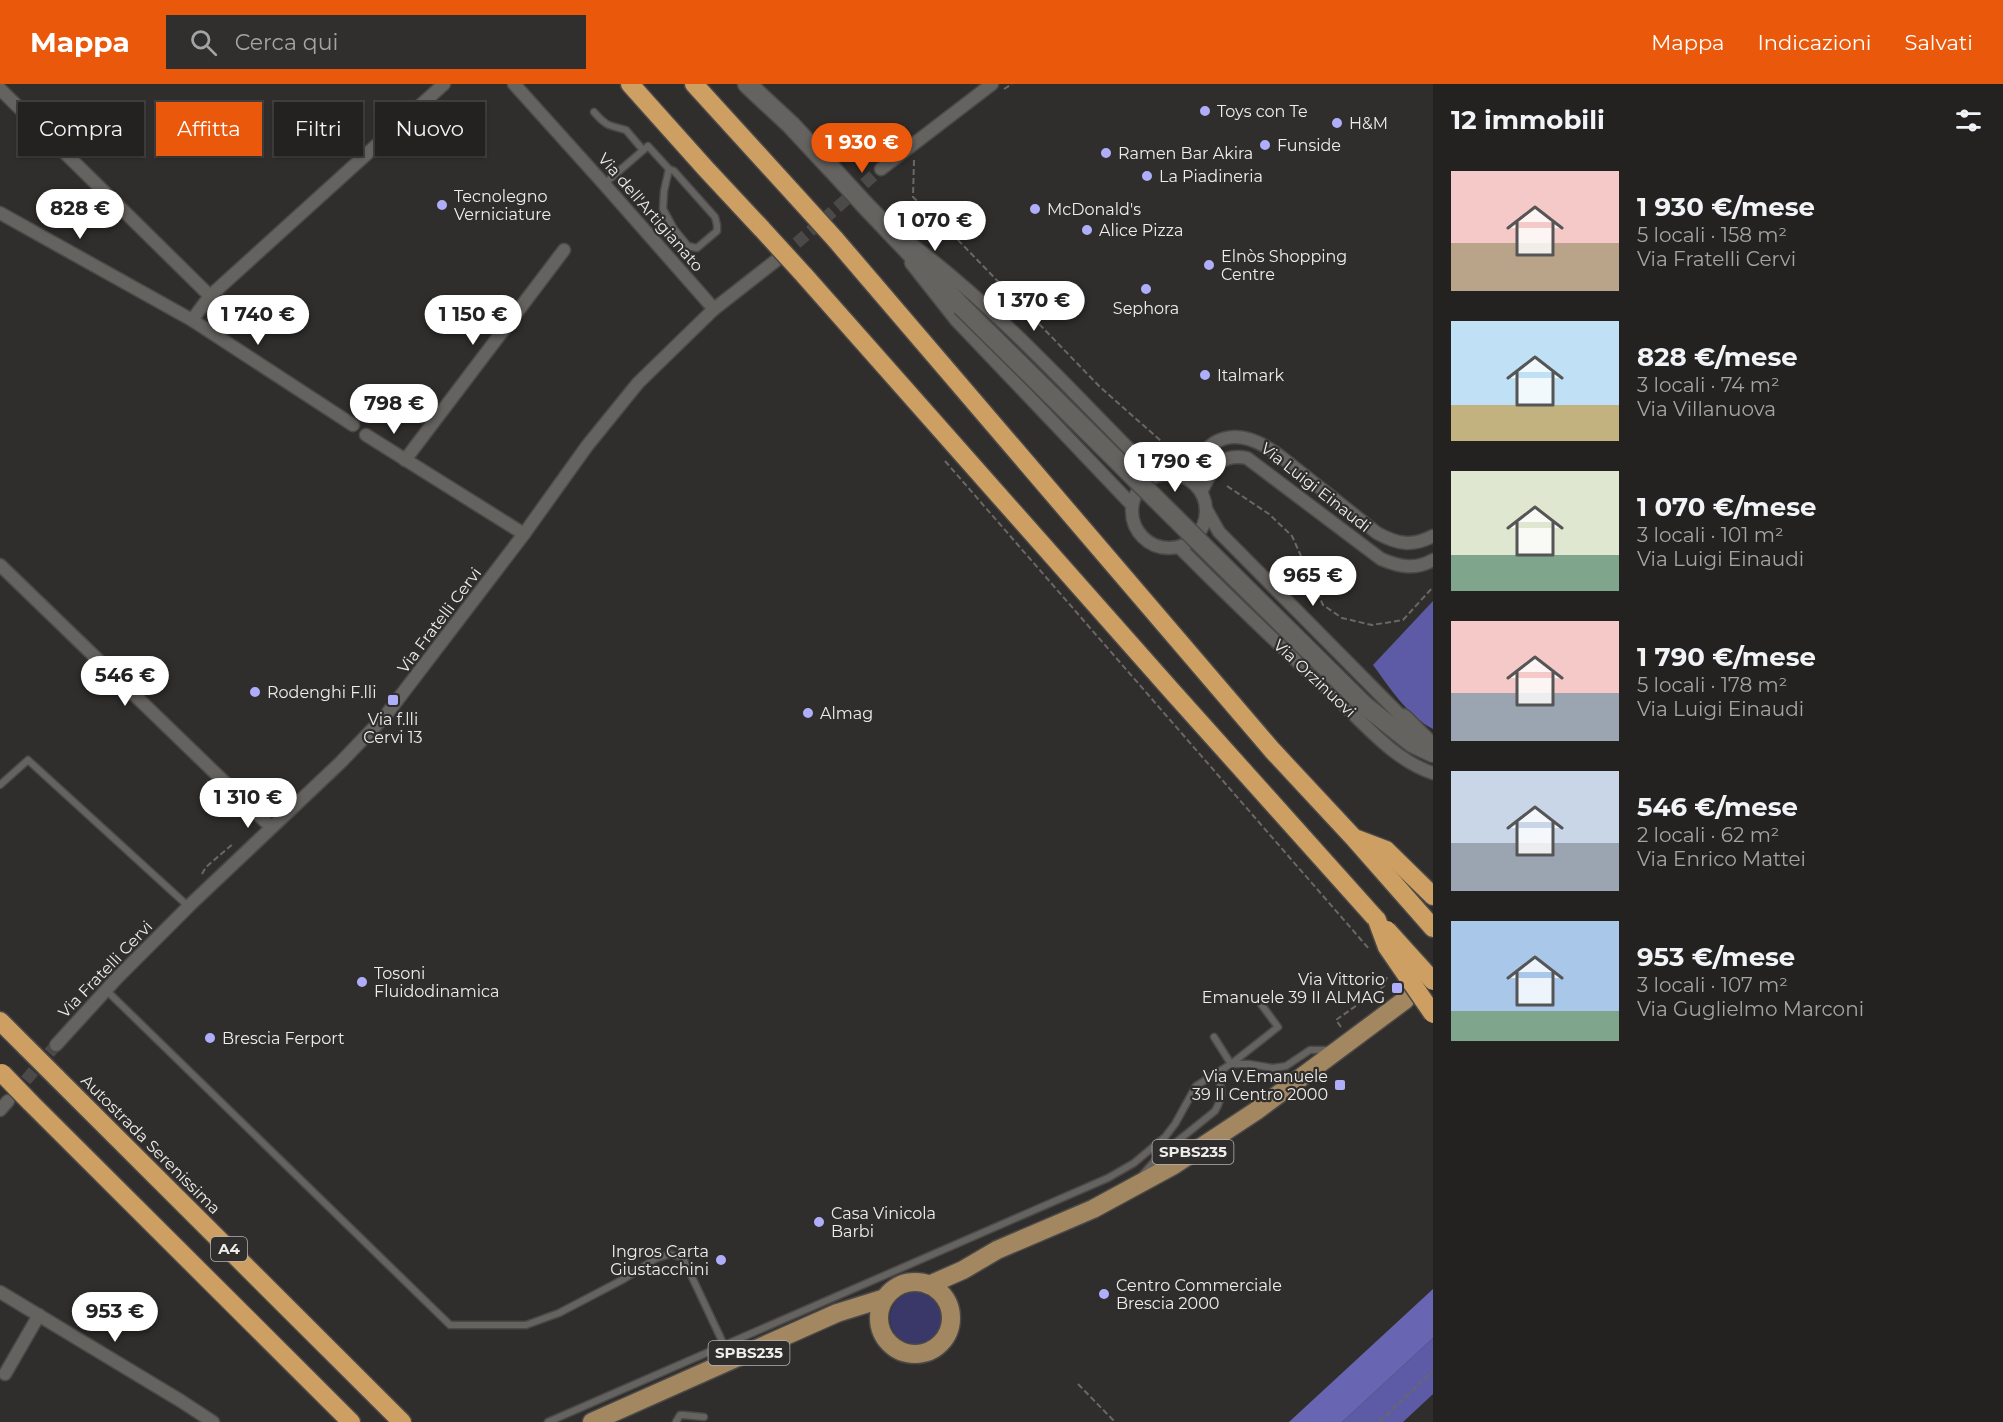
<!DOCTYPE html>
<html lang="it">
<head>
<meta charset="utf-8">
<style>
  body { margin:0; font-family:Montserrat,sans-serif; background:#302f2e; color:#f1f3f6; height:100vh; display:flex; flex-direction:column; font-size:22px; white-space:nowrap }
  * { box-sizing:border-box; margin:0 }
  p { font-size:20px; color:#a3a4a5 }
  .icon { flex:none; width:33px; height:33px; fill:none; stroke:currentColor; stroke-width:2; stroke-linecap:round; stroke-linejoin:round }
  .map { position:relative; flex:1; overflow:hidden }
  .side { display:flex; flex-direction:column; background:#242221; width:570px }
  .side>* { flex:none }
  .top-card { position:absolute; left:18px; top:18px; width:570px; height:54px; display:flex; gap:12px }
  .price { position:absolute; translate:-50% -51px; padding:0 14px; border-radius:21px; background:#fff; color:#222; font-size:20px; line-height:39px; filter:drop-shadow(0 2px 3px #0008) }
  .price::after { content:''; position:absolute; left:50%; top:36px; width:18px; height:14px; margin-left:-9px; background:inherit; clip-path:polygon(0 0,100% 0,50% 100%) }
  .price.selected { background:#ea580c; color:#fff }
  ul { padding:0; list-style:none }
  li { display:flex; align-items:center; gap:18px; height:150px; padding:0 18px }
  li span { display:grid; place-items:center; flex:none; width:168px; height:120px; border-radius:0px; color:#555 }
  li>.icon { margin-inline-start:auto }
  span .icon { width:72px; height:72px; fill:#fffc; stroke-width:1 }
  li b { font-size:26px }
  h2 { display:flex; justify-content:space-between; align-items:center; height:72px; padding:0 18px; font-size:26px }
  .chip { padding:0 21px; border-radius:0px; background:#242221; box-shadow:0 2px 4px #0004,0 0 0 2px #413f3f; font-size:21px; line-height:54px }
  .chip.selected { background:#ea580c; color:#fff }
  header { display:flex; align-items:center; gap:36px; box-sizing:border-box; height:84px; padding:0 30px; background:#ea580c; color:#fff }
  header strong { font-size:28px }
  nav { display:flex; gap:33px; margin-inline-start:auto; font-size:21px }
  .search { width:420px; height:54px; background:#302f2e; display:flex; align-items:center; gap:15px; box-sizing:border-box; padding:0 21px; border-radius:0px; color:#a3a4a5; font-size:22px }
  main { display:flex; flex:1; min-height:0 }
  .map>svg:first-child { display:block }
  .green { fill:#3a3868 }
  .forest { fill:#5d5aa6 }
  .water { fill:#6865b2 }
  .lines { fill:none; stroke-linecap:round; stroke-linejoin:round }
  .street-tunnel { stroke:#4c4a48; stroke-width:12; stroke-dasharray:12 6; stroke-linecap:butt }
  .lane-casing { stroke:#4b4947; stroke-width:9 }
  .street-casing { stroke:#4b4947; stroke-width:15 }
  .secondary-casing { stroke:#4b4947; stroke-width:21 }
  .primary-casing { stroke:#4b4947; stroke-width:21 }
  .highway-casing { stroke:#4b4947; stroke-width:21 }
  .path { stroke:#6a6866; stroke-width:2; stroke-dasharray:6 3; stroke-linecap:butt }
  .lane { stroke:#656360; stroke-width:6 }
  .street { stroke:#656360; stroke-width:12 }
  .secondary { stroke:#656360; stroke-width:18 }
  .primary { stroke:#a38761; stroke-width:18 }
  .highway { stroke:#cd9f62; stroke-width:18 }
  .secondary-bridge-casing { stroke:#4b4947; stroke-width:21; stroke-linecap:butt }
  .highway-bridge-casing { stroke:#4b4947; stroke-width:21; stroke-linecap:butt }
  .secondary-bridge { stroke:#656360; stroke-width:18 }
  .highway-bridge { stroke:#cd9f62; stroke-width:18 }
  .poi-dot { fill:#aeaefb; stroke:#302e2c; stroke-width:2 }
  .labels { text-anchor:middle; stroke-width:4.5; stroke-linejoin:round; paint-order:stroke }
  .shield { fill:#302e2c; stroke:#b4b3b1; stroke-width:1.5 }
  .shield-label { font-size:15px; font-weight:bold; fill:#edecea }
  .poi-label { font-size:16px; fill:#edecea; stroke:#302e2c; text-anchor:start }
  .street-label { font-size:16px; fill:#edecea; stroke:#302e2c }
</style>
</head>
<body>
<header>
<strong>Mappa</strong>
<div class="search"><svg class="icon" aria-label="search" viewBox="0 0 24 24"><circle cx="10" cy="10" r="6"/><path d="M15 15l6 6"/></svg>Cerca qui</div>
<nav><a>Mappa</a><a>Indicazioni</a><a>Salvati</a></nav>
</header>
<main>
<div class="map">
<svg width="1433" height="1338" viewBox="0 0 1433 1338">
  <rect width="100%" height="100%" fill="#302e2c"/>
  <circle class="green" cx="917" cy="1234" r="27"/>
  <g class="forest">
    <path d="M1433,517V645C1407,631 1390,604 1373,581Z"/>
    <polygon points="1433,1254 1433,1310 1403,1338 1342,1338"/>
  </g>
  <polygon class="water" points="1433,1205 1433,1254 1342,1338 1289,1338"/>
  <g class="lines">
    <g class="street-tunnel">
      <polyline points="783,171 881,85"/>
      <polyline points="14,1010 56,961"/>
    </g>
    <g class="lane-casing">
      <g id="lane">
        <path d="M594,28C607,43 609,41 626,46L643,66"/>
        <polyline points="604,100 648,62 669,85 664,107 663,125 674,145 688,162 697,164 717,147 717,141 715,133 674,87 669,85"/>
        <polyline points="0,701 28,676 188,822"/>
        <polyline points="106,906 450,1241 526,1241 559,1229 624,1195 655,1175 670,1170 683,1174 724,1261"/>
        <polyline points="1214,953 1231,980 1249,980 1273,984 1286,982 1310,966 1331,966"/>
        <path d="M1143,1090L1159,1072L1215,1027C1223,1013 1224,1003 1215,990"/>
        <polyline points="548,1338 1108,1094 1134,1079 1165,1053 1175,1040 1196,1002 1231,980 1278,943 1261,920"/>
        <polyline points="676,1338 680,1331 683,1331 704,1333"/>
      </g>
    </g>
    <g class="street-casing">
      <g id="street">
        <polyline points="514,0 604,100 714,225"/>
        <polyline points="0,5 210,212"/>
        <polyline points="881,85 992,0"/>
        <polyline points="0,129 192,236 353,341"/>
        <path d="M910,159C997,224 1071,307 1147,383L1163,390"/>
        <polyline points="911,179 956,236 1132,421"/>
        <polyline points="192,236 210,212 444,0"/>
        <polyline points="366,351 524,450"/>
        <polyline points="405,376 564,166"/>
        <path d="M1172,390C1178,388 1184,385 1189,382C1199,376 1205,365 1214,359C1237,345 1261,358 1280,372L1377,449C1397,460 1412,463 1433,452"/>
        <circle cx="1169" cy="427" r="37"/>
        <path d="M1201,408C1212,387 1219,368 1247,374L1381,475C1400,483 1415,486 1433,476"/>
        <polyline points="1206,425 1219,448 1403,634"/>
        <path d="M1179,463C1231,515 1284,566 1339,616C1366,642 1396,677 1433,689"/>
        <polyline points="0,481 271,743"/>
        <polyline points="56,961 118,893 192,819 341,678 386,631 524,450 587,362 638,299 714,225 783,171"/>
        <polyline points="0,1026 8,1017"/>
        <polyline points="0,1208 181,1317 213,1338"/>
        <polyline points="5,1290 39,1231"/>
      </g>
    </g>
    <g class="secondary-casing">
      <g id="secondary">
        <polyline points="747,0 791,41 832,85"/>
        <polyline points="864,120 961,222"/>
        <polyline points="1364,621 1412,659 1433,669"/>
        <polyline points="1403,634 1427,658"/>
      </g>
    </g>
    <g class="primary-casing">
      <g id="primary">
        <circle cx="915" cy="1234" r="36"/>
        <polyline points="929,1201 963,1186 997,1166 1093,1125 1174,1081 1256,1027 1405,916"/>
        <polyline points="592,1338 837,1229 885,1214"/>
      </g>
    </g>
    <g class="highway-casing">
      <g id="highway">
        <polyline points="630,0 706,85 762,145"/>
        <polyline points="694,0 796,112"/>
        <polyline points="835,155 1272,666 1353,753 1433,844"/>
        <polyline points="804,191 1171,606 1377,836"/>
        <polyline points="1357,755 1386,766 1433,812"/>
        <polyline points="0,937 27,964"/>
        <polyline points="56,993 402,1338"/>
        <polyline points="30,1018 351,1338"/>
      </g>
    </g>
    <g class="path">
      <polyline points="1004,5 1012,0"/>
      <polyline points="914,76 913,113 957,155 1100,303 1178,372"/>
      <polyline points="945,377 1370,866"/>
      <polyline points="1227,402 1269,430 1292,452 1323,521 1342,534 1372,541 1403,536 1433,503"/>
      <polyline points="202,790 206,783 234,759"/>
      <polyline points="1341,943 1336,936 1384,902 1387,893"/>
      <polyline points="1078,1300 1115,1338"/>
      <polyline points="1379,1338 1433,1287"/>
    </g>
    <use href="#lane" class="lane"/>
    <use href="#street" class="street"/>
    <use href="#secondary" class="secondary"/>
    <use href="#primary" class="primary"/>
    <use href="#highway" class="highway"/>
    <g class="secondary-bridge-casing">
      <g id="secondary-bridge">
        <polyline points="832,85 864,120"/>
        <polyline points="961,222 1364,621"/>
      </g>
    </g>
    <g class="highway-bridge-casing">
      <g id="highway-bridge">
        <polyline points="796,112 835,155"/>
        <polyline points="762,145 804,191"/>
        <polyline points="1377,836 1387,863 1433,930"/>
        <polyline points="1387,846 1433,897"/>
        <polyline points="27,964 56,993"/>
        <polyline points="2,989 30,1018"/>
      </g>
    </g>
    <use href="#secondary-bridge" class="secondary-bridge"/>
    <use href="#highway-bridge" class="highway-bridge"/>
  </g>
  <g class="poi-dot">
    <circle cx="1205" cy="27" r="6"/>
    <circle cx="1337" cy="39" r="6"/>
    <circle cx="1265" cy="61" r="6"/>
    <circle cx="1106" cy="69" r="6"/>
    <circle cx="1147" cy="92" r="6"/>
    <circle cx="442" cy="121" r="6"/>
    <circle cx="1035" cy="125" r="6"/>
    <circle cx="1087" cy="146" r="6"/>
    <circle cx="1209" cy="181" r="6"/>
    <circle cx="1146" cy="205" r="6"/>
    <circle cx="1205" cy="291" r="6"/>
    <circle cx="255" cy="608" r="6"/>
    <rect x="387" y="610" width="12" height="12" rx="3"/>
    <circle cx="808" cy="629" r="6"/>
    <circle cx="362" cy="898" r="6"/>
    <rect x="1391" y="898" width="12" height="12" rx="3"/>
    <circle cx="210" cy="954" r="6"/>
    <rect x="1334" y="995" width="12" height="12" rx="3"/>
    <circle cx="819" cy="1138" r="6"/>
    <circle cx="721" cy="1176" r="6"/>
    <circle cx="1104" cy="1210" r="6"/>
  </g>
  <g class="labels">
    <g class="shield">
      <rect x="1152.5" y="1056" width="81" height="24" rx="4.5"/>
      <rect x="211" y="1153" width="36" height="24" rx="4.5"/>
      <rect x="708.5" y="1257" width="81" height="24" rx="4.5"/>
    </g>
    <g class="shield-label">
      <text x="1193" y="1073">SPBS235</text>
      <text x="229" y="1170">A4</text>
      <text x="749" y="1274">SPBS235</text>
    </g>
    <g class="poi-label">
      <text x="1217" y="33">Toys con Te</text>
      <text x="1349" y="45">H&amp;M</text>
      <text x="1277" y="67">Funside</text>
      <text x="1118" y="75">Ramen Bar Akira</text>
      <text x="1159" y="98">La Piadineria</text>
      <text x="454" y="118">Tecnolegno<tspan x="454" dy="18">Verniciature</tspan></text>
      <text x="1047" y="131">McDonald's</text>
      <text x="1099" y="152">Alice Pizza</text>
      <text x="1221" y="178">Elnòs Shopping<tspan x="1221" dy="18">Centre</tspan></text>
      <text x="1146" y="230" text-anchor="middle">Sephora</text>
      <text x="1217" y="297">Italmark</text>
      <text x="267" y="614">Rodenghi F.lli</text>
      <text x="820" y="635">Almag</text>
      <text x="393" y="641" text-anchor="middle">Via f.lli<tspan x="393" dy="18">Cervi 13</tspan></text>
      <text x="374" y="895">Tosoni<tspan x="374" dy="18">Fluidodinamica</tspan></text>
      <text x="1385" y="901" text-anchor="end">Via Vittorio<tspan x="1385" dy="18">Emanuele 39 II ALMAG</tspan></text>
      <text x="222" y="960">Brescia Ferport</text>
      <text x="1328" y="998" text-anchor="end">Via V.Emanuele<tspan x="1328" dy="18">39 II Centro 2000</tspan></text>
      <text x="831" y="1135">Casa Vinicola<tspan x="831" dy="18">Barbi</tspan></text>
      <text x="709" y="1173" text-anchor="end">Ingros Carta<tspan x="709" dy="18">Giustacchini</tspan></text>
      <text x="1116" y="1207">Centro Commerciale<tspan x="1116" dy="18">Brescia 2000</tspan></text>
    </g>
    <g class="street-label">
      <text transform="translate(651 128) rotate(49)" y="6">Via dell'Artigianato</text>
      <text transform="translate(1316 403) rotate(38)" y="6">Via Luigi Einaudi</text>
      <text transform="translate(439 536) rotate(-53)" y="6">Via Fratelli Cervi</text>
      <text transform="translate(1315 594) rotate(43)" y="6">Via Orzinuovi</text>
      <text transform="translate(105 885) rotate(-46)" y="6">Via Fratelli Cervi</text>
      <text transform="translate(151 1060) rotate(45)" y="6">Autostrada Serenissima</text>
    </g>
  </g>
</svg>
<b class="price selected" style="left:862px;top:90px">1 930 €</b>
<b class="price" style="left:80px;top:156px">828 €</b>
<b class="price" style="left:935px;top:168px">1 070 €</b>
<b class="price" style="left:1034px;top:248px">1 370 €</b>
<b class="price" style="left:258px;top:262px">1 740 €</b>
<b class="price" style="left:473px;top:262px">1 150 €</b>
<b class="price" style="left:394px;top:351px">798 €</b>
<b class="price" style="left:1175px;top:409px">1 790 €</b>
<b class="price" style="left:1313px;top:523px">965 €</b>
<b class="price" style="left:125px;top:623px">546 €</b>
<b class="price" style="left:248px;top:745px">1 310 €</b>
<b class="price" style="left:115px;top:1259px">953 €</b>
<div class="top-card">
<a class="chip">Compra</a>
<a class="chip selected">Affitta</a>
<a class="chip">Filtri</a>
<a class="chip">Nuovo</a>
</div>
</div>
<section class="side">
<h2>12 immobili<svg class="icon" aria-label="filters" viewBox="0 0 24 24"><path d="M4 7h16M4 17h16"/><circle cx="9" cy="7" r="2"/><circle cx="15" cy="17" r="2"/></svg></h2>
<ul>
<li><span style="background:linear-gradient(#f6c9c9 60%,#b9a48a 0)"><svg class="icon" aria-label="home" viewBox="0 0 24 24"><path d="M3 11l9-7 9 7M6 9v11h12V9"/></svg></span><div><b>1 930 €/mese</b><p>5 locali · 158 m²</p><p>Via Fratelli Cervi</p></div></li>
<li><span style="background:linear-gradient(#bfe0f5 70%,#c2b280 0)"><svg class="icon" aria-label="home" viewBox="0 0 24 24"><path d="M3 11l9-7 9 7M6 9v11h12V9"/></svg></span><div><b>828 €/mese</b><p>3 locali · 74 m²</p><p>Via Villanuova</p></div></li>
<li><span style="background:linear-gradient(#dfe7d0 70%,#7fa58c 0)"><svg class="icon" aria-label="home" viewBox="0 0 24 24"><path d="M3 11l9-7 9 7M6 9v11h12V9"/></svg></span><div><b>1 070 €/mese</b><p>3 locali · 101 m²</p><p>Via Luigi Einaudi</p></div></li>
<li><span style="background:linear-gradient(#f6c9c9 60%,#9aa5b1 0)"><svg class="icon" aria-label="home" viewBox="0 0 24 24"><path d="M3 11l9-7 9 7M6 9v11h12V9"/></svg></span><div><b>1 790 €/mese</b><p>5 locali · 178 m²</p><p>Via Luigi Einaudi</p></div></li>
<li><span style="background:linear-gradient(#c9d6e8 60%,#9aa5b1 0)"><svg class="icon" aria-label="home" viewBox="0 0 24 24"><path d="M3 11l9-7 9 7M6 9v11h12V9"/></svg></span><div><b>546 €/mese</b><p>2 locali · 62 m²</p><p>Via Enrico Mattei</p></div></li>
<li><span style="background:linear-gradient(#a9c7e8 75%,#7fa58c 0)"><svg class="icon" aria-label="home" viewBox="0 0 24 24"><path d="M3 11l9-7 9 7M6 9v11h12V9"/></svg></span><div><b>953 €/mese</b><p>3 locali · 107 m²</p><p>Via Guglielmo Marconi</p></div></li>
</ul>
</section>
</main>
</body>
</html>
